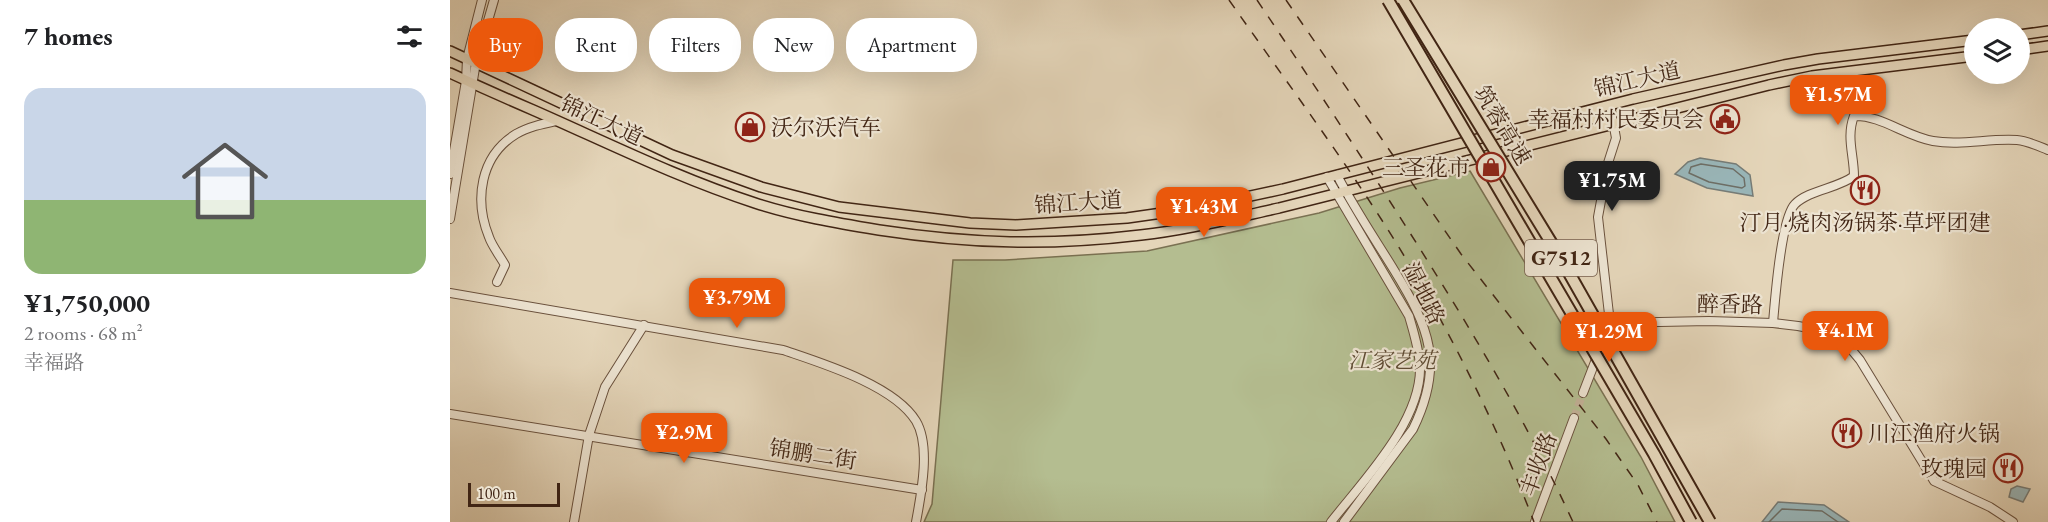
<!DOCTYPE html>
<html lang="en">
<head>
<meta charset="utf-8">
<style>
  body { margin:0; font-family:"EB Garamond","Noto Serif SC",serif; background:#f2f2f2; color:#202124; height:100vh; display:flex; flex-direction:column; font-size:22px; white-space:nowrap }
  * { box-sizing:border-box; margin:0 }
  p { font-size:20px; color:#757577 }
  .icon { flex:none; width:33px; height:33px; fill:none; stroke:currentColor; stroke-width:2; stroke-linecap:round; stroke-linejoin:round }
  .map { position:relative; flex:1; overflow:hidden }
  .drawer { display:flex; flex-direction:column; background:#fff; width:450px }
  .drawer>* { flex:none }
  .hud { position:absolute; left:18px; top:18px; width:570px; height:54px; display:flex; gap:12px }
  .buttons { position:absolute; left:1514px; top:18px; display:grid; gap:12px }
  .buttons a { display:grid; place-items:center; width:66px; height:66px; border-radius:50%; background:#fff; box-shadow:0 6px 24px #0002; font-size:30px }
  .scale { position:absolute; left:18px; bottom:15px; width:92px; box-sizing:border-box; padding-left:6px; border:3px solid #412514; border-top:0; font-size:16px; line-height:21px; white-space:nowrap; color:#412514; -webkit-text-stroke:4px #ede4d2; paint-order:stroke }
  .price { position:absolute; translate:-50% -51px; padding:0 14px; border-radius:12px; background:#ea580c; color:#fff; font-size:20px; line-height:39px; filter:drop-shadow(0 2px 3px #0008) }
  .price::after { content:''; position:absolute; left:50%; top:36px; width:18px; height:14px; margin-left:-9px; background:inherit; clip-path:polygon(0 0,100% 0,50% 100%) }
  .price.selected { background:#222; color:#fff }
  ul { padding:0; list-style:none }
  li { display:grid; align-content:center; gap:12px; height:318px; padding:0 24px }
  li+li { border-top:2px solid #e0e0e0 }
  li span { display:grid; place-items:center; height:186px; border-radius:18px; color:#555 }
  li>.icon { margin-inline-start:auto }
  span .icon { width:108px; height:108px; fill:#fffc; stroke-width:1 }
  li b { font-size:26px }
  h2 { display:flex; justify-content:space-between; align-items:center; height:72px; padding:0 24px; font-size:26px }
  .pill { padding:0 21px; border-radius:24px; background:#fff; box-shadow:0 6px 24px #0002; font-size:21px; line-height:54px }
  .pill.selected { background:#ea580c; color:#fff }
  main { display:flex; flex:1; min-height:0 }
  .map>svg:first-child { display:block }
  .green { fill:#b4bd90; stroke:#7a7152; stroke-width:1.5 }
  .water { fill:#99b6b9; stroke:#767c77; stroke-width:1.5 }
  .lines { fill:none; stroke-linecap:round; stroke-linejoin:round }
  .shore { stroke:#6d6e66; stroke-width:1.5 }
  .minor-tunnel { stroke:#c3b298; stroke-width:8; stroke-dasharray:8 4; stroke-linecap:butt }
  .minor-casing { stroke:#6a513d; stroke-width:10 }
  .major-casing { stroke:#412514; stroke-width:12 }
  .minor { stroke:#ede4d2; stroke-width:8 }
  .major { stroke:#e4d5b9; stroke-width:9 }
  .rail { stroke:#412514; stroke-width:1.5; stroke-dasharray:10 10; stroke-linecap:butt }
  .highway-bridge-casing { stroke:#412514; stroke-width:14; stroke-linecap:butt }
  .highway-bridge { stroke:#e4d5b9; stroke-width:10 }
  .labels { text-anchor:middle; stroke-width:4.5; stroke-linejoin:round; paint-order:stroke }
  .shield { fill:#ede4d2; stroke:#755e4d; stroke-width:1.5 }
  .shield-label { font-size:21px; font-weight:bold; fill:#412514 }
  .street-label { font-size:22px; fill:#412514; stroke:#ede4d2 }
  .poi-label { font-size:22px; fill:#412514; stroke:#ede4d2; text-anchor:end }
  .park-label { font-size:22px; font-style:italic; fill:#5e4b33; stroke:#ede4d2 }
</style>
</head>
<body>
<main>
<section class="drawer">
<h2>7 homes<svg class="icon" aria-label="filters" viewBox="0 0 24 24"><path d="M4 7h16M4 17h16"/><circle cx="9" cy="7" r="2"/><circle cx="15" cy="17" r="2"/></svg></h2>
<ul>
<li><span style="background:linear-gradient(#c9d6e8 60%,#8fb573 0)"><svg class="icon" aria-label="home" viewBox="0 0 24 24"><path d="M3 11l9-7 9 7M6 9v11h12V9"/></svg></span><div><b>¥1,750,000</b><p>2 rooms · 68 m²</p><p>幸福路</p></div></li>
</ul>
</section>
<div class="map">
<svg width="1598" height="522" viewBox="0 0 1598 522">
  <rect width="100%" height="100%" fill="#e4d5b9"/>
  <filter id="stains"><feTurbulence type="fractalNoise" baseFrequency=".00333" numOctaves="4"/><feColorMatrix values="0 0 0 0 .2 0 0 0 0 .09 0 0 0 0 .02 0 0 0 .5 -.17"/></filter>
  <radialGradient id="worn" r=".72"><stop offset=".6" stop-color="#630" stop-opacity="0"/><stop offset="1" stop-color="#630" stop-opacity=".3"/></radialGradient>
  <polygon class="green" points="1020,171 1191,457 1225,522 474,522 482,504 503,260 555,260 697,251 869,213 950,188"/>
  <g class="water">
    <polygon points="1250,158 1286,164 1300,175 1303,196 1257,188 1225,174 1238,162"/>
    <polygon points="1567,486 1580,489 1573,502 1559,497 1561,489"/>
    <polygon points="1328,502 1374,505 1399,522 1312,522"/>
  </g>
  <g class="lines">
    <g class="shore">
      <polygon points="1251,164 1283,169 1294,178 1295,186 1292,188 1259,182 1239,173 1241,167"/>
      <polyline points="1319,522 1332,509 1372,511 1388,522"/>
    </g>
    <polyline class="minor-tunnel" points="1124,418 1133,393"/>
    <g class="minor-casing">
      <g id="minor">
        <polyline points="0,174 16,81 17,59 32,0"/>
        <path d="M887,175C904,208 925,239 944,270C979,327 995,364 963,429L894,522"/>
        <path d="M877,177L959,316C964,333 969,349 970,366C972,421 913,481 881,522"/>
        <polyline points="0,219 26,62 44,0"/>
        <path d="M47,282L55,265C50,256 42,246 39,237C24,200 30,156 66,134C78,127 92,124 106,121"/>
        <path d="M0,293L333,350C371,363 444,385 466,421C481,446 471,495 466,522"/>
        <polyline points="1160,323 1259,321 1323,323 1348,326 1374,331 1400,348 1410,360 1484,481 1540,507 1563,522"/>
        <path d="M1323,323C1325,300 1331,218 1345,204C1359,190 1389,188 1404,176C1404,155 1396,137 1404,116C1431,115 1455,136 1483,141C1511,146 1539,138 1567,140C1578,141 1588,146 1598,150"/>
        <polyline points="1133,393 1160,323 1148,217 1158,163 1166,138 1160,105"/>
        <polyline points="0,414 472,490"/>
        <polyline points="124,522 139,435 155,387 194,325"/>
        <polyline points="1085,522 1124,418"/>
      </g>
    </g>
    <g class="major-casing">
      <g id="major">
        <polyline points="1569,35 1598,31"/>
        <polyline points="1569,50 1598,46"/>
        <polyline points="0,51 222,155 311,187 389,207 520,223 566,225 677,218 740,209 833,189 1183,99 1334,65 1368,59 1524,40"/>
        <path d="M0,73C28,86 55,98 83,110C156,142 228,178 305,203C345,216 387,223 429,230C521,244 599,246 691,235C738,230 783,218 829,208L1319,85L1362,76L1524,56"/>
      </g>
    </g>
    <use href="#minor" class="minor"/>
    <use href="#major" class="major"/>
    <g class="rail">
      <path d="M779,0C840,87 904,172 959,264C1007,345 1050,433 1084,522"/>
      <path d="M807,0C865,86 922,172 977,260C1030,344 1081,431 1123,522"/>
      <polyline points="836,0 1011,254 1156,439 1188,485 1207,522"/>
    </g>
    <g class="highway-bridge-casing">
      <g id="highway-bridge">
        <polyline points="938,0 1204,454 1241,522"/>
        <polyline points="953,0 1110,257 1260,522"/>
      </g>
    </g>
    <use href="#highway-bridge" class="highway-bridge"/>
  </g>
  <defs>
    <g id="civic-ring" transform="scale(1.5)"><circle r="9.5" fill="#ede4d2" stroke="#8f2418" stroke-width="1.5"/><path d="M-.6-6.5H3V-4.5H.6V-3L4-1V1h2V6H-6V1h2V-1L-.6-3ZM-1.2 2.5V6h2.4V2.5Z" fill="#8f2418"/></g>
    <g id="shop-ring" transform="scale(1.5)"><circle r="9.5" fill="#ede4d2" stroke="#8f2418" stroke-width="1.5"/><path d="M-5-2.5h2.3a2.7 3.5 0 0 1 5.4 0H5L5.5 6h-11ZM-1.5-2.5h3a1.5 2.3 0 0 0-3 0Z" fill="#8f2418"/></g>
    <g id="restaurant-ring" transform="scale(1.5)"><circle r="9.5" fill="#ede4d2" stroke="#8f2418" stroke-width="1.5"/><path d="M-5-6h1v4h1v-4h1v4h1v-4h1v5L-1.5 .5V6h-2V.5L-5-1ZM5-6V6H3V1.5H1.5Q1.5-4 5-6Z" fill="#8f2418"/></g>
  </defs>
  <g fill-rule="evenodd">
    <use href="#civic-ring" x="1275" y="119"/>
    <use href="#shop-ring" x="300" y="127"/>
    <use href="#shop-ring" x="1041" y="167"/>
    <use href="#restaurant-ring" x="1415" y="190"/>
    <use href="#restaurant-ring" x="1397" y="433"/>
    <use href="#restaurant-ring" x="1558" y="468"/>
  </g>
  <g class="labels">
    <rect class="shield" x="1075" y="240" width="72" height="36" rx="4.5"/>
    <g class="shield-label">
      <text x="1111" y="265">G7512</text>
    </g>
    <g class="street-label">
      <text transform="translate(1187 79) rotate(-13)" y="8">锦江大道</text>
      <text transform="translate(152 120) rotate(25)" y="8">锦江大道</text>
      <text transform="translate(1053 125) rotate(59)" y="8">筑蓉高速</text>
      <text transform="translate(628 202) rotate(-4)" y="8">锦江大道</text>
      <text transform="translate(974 293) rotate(63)" y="8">湿地路</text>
      <text transform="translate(1280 304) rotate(1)" y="8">醉香路</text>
      <text transform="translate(363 454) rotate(9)" y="8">锦鹏二街</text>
      <text transform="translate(1088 464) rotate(-70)" y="8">丰收路</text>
    </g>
    <g class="poi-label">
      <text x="1254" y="127">幸福村村民委员会</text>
      <text x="321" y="135" text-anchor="start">沃尔沃汽车</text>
      <text x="1020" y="175">三圣花市</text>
      <text x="1415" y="230" text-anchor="middle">汀月·烧肉汤锅茶·草坪团建</text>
      <text x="1418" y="441" text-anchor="start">川江渔府火锅</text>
      <text x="1537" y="476">玫瑰园</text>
    </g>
    <g class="park-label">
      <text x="942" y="368">江家艺苑</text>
    </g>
  </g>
  <rect width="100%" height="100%" filter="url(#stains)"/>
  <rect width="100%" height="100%" fill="url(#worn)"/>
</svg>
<div class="buttons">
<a><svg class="icon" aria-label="layers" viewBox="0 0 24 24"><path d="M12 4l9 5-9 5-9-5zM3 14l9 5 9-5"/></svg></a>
</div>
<div class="scale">100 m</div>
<b class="price" style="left:1388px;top:126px">¥1.57M</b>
<b class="price selected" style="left:1162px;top:212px">¥1.75M</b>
<b class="price" style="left:754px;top:238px">¥1.43M</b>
<b class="price" style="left:287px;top:329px">¥3.79M</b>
<b class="price" style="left:1395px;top:362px">¥4.1M</b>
<b class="price" style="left:1159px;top:363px">¥1.29M</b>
<b class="price" style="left:234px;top:464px">¥2.9M</b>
<div class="hud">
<a class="pill selected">Buy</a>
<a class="pill">Rent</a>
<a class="pill">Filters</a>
<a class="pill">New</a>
<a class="pill">Apartment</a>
</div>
</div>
</main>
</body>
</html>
